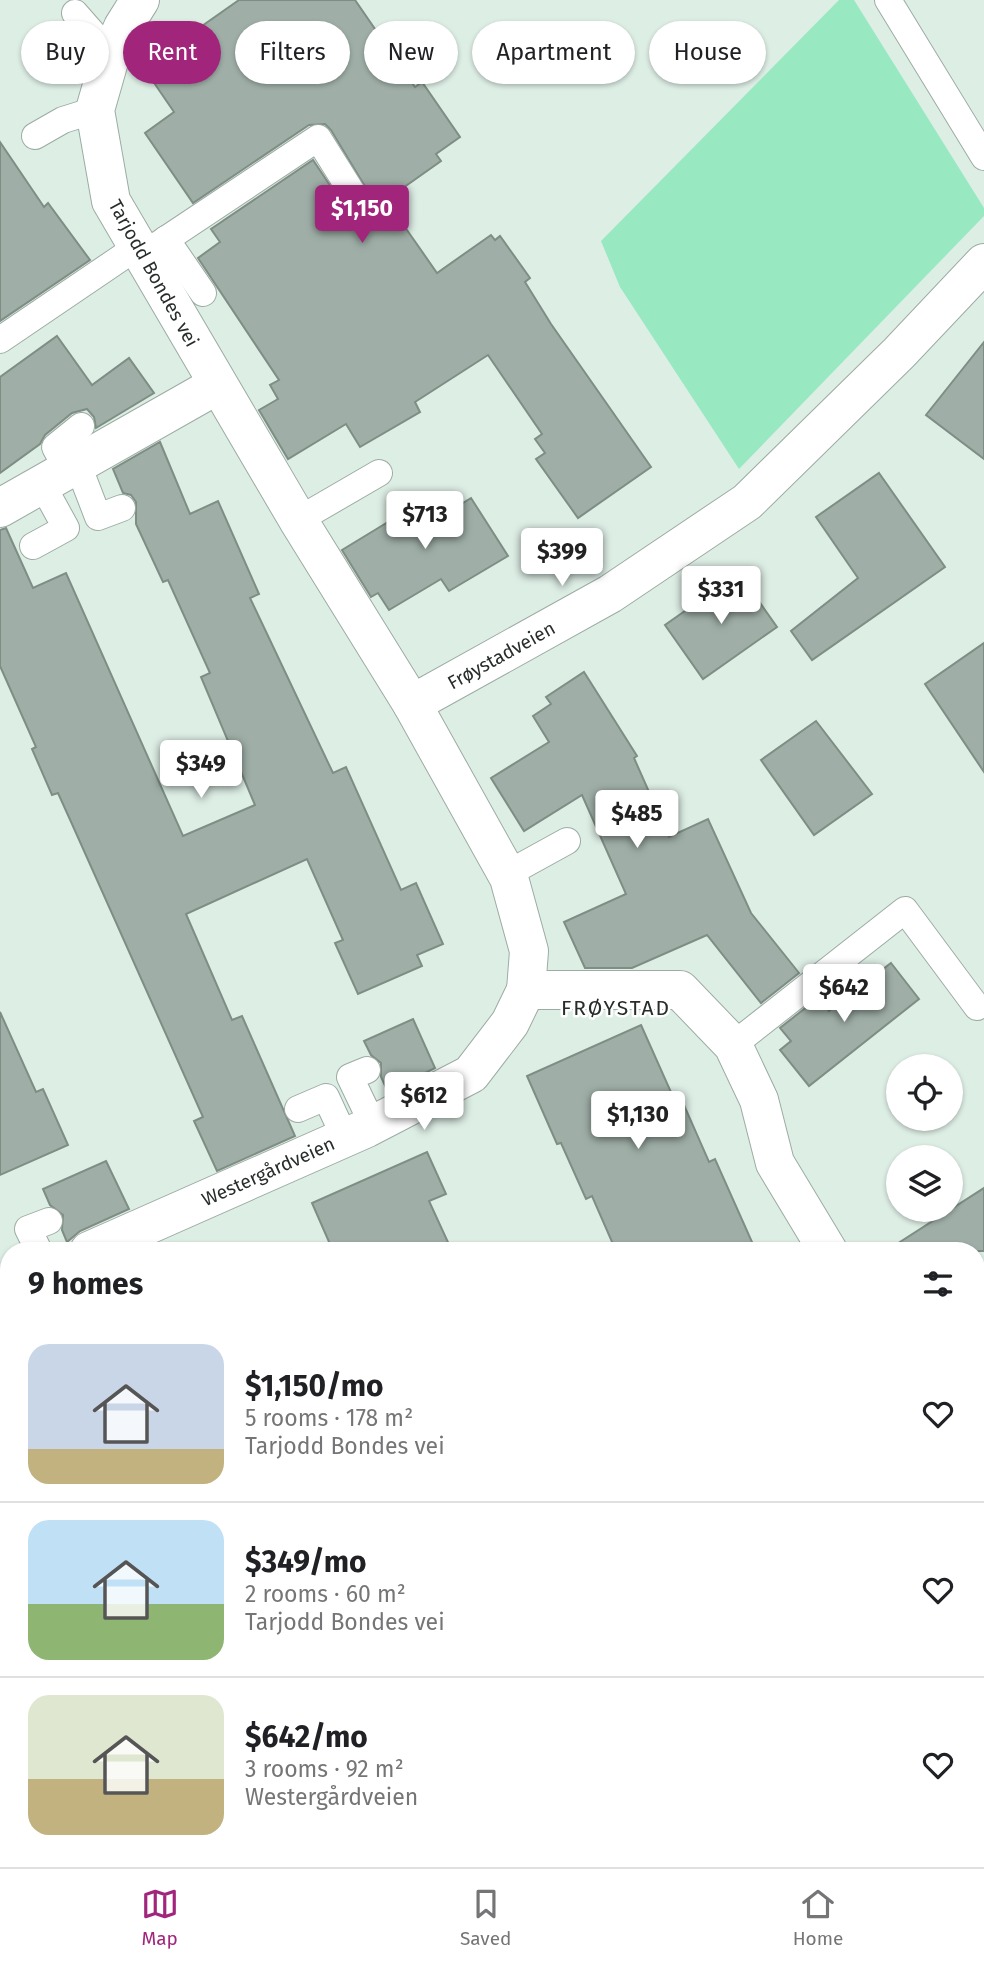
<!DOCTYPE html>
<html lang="en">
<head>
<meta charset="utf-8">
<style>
  body { margin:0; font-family:"Fira Sans",sans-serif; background:#f6f6f6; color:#202124; height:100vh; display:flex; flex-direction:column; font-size:26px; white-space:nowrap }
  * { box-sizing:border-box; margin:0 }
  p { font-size:23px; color:#757577 }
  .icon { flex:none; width:38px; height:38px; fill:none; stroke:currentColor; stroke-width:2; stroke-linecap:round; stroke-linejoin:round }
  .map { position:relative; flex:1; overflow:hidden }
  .drawer { position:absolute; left:0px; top:1242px; width:985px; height:625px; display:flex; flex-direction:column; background:#fff; border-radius:28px 28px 0 0; box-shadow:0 2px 5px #0004 }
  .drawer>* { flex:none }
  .banner { position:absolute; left:21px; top:21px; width:943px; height:63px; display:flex; gap:14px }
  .fabs { position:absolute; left:886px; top:1054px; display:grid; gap:14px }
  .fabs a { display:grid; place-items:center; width:77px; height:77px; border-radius:50%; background:#fff; box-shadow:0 2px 5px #0004; font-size:35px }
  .price { position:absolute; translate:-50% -60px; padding:0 16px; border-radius:7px; background:#fff; color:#222; font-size:23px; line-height:46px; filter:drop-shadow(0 2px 4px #0008) }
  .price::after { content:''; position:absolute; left:50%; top:42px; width:21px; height:16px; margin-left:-10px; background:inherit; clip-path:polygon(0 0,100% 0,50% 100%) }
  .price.current { background:#a0257b; color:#fff }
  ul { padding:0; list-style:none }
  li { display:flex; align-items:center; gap:21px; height:175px; padding:0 28px }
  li+li { border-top:2px solid #e0e0e0 }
  li span { display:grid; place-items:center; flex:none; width:196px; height:140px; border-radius:21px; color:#555 }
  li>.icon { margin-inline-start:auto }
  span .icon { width:84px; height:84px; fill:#fffc; stroke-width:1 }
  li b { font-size:30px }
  h2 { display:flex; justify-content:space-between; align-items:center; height:84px; padding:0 28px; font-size:30px }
  .tag { padding:0 24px; border-radius:32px; background:#fff; box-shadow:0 2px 5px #0004; font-size:24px; line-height:63px }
  .tag.current { background:#a0257b; color:#fff }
  .menu { display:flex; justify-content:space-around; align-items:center; height:98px; border-top:2px solid #e0e0e0; background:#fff; font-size:19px; color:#757577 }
  .menu a { display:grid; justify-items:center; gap:4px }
  .menu .current { color:#a0257b }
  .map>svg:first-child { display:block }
  .green { fill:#98e8c2 }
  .building { fill:#9fafa7; stroke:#7e8e85; stroke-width:2 }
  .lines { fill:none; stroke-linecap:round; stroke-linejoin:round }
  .service-casing { stroke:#9caca4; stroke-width:28 }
  .minor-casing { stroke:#9caca4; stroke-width:40 }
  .service { stroke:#fff; stroke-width:26 }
  .minor { stroke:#fff; stroke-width:38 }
  .rail { stroke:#57605b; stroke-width:5; stroke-dasharray:12 12; stroke-linecap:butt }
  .labels { text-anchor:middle; stroke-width:5; stroke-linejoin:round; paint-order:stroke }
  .street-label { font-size:19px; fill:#272d2a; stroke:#fff }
  .neighbourhood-label { font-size:21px; letter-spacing:2px; fill:#272d2a; stroke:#fff }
</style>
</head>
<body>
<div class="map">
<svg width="984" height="1867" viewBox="0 0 984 1867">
  <rect width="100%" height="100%" fill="#ddeee5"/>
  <polygon class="green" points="839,0 854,0 984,208 984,216 739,469 620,287 601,241"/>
  <g class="building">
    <polygon points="239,0 355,0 415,87 422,82 460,137 436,154 441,161 386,200 437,273 491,235 495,240 500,236 530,278 525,282 551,324 651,467 578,518 536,459 545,453 535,439 542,434 488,355 415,402 420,412 360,447 346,424 288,459 259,410 278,399 270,385 279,380 198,258 220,242 211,229 313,160 345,208 362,207 369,193 331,130 325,124 309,125 193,203 145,133 174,112 146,71 178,49 175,45"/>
    <polygon points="0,142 44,207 48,203 90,260 0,321"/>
    <polygon points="57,336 92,385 129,358 154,393 96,428 94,417 87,409 72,413 45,435 40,444 0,473 0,377"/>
    <polygon points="984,342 984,459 926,415"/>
    <polygon points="160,442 190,514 218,501 259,594 250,598 333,773 346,767 401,890 416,883 443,944 417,955 422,966 358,994 335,943 343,940 307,859 186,914 232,1020 242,1016 295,1136 217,1171 194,1121 203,1117 72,824 58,793 52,795 32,749 36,747 0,666 0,530 6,528 33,588 66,573 183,836 255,805 201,677 210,673 168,580 163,582 136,524 136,502 131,495 123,493 113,469"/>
    <polygon points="879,473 945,567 812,660 791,631 858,578 816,517"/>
    <polygon points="450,493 458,506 471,498 508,556 449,591 441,579 389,610 378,593 371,597 342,550 388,522 392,527"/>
    <polygon points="739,573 777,627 703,679 665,625"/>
    <polygon points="984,643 984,772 925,684"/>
    <polygon points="584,672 637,756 634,758 669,837 708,819 751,913 799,973 761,1003 707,935 632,968 585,968 564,922 626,894 582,795 524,831 491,778 549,742 533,716 551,704 546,697"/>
    <polygon points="816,721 872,794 814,835 761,760"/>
    <polygon points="891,963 919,999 809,1086 780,1050 791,1041 780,1028 818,998 829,1011"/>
    <polygon points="0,1012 36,1092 43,1089 68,1145 0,1175"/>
    <polygon points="413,1019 435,1068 388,1092 381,1077 381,1063 371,1055 364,1041"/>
    <polygon points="641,1025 678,1108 684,1105 709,1162 715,1159 756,1251 616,1251 592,1196 586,1199 561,1143 557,1144 527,1076"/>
    <polygon points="427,1152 446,1194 429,1201 452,1251 333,1251 312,1203"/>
    <polygon points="106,1161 129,1209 80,1231 67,1242 62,1230 63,1215 50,1205 43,1189"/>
    <polygon points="984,1188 984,1251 886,1251"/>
  </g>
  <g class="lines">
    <g class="service-casing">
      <g id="service">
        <polyline points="888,0 984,157"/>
        <polyline points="75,13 111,54"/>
        <polyline points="35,136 63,120 95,110"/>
        <polyline points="166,239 203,293"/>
        <polyline points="141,256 318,138 353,194"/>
        <polyline points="0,340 137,247"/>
        <polyline points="78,465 98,517 122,508"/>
        <polyline points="68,471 55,447 81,426"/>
        <polyline points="298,520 379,473"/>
        <polyline points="33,546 66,528 43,486"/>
        <polyline points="507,874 567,841"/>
        <polyline points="733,1045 905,910 977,1007"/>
        <polyline points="367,1070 350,1077 373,1125"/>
        <polyline points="298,1109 326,1097 345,1138"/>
        <polyline points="39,1251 28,1229 49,1221"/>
        <polyline points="798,1867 863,1861"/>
      </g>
    </g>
    <g class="minor-casing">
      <g id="minor">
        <polyline points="140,0 123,27 111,54 95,110 111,201 298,520 412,704"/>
        <polyline points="0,508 217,385"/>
        <polyline points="526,990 529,951 509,878 412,704 610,594 747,502 899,353 984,263"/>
        <polyline points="89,1251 367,1128 471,1074 510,1023 526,990 680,990 733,1045 759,1100 775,1163 828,1251"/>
        <polyline points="0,1292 9,1288"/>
        <polyline points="0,1814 9,1810"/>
      </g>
    </g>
    <use href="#service" class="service"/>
    <use href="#minor" class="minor"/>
    <g class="rail">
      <polyline points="976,1545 984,1541"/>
      <polyline points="976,1665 984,1661"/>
      <polyline points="254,1867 275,1858"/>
      <polyline points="531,1867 550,1858"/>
    </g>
  </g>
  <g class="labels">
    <g class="street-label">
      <text transform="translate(154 273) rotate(61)" y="7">Tarjodd Bondes vei</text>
      <text transform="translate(501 655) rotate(-29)" y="7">Frøystadveien</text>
      <text transform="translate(268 1171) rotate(-24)" y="7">Westergårdveien</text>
    </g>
    <g class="neighbourhood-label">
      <text x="616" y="1015">FRØYSTAD</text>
    </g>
  </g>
</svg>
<div class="fabs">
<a><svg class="icon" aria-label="locate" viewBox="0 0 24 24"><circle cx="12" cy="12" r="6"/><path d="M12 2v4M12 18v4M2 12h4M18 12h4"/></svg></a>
<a><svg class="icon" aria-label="layers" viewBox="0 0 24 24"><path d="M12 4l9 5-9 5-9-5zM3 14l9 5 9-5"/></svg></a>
</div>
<b class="price current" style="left:362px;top:245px">$1,150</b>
<b class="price" style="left:425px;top:551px">$713</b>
<b class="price" style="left:562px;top:588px">$399</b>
<b class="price" style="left:721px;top:626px">$331</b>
<b class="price" style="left:201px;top:800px">$349</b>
<b class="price" style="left:637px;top:850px">$485</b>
<b class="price" style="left:844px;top:1024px">$642</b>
<b class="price" style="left:424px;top:1132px">$612</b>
<b class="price" style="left:638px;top:1151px">$1,130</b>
<div class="banner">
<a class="tag">Buy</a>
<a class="tag current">Rent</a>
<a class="tag">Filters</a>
<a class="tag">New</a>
<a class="tag">Apartment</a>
<a class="tag">House</a>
</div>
<section class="drawer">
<h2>9 homes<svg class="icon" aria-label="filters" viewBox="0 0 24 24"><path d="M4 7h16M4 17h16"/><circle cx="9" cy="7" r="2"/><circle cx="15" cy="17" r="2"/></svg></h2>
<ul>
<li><span style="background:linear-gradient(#c9d6e8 75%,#c2b280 0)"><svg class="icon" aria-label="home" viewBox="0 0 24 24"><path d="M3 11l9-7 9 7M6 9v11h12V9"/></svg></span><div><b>$1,150/mo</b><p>5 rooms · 178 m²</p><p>Tarjodd Bondes vei</p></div><svg class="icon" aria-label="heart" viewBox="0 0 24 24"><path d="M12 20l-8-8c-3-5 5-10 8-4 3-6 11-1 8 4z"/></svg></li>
<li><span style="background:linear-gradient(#bfe0f5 60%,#8fb573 0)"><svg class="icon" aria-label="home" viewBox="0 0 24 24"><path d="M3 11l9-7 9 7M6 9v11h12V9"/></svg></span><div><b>$349/mo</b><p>2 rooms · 60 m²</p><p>Tarjodd Bondes vei</p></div><svg class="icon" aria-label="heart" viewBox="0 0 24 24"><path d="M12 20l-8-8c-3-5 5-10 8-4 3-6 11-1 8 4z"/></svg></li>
<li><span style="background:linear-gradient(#dfe7d0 60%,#c2b280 0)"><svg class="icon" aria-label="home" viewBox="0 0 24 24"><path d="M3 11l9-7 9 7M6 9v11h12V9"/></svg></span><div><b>$642/mo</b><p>3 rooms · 92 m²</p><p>Westergårdveien</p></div><svg class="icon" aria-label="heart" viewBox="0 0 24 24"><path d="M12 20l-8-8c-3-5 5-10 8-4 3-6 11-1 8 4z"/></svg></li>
</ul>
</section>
</div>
<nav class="menu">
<a class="current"><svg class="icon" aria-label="map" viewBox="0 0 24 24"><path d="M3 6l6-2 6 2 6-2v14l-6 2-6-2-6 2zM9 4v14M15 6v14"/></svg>Map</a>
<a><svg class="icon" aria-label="saved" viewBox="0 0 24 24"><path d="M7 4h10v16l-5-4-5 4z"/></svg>Saved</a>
<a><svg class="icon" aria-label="home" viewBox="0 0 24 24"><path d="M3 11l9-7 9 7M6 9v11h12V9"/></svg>Home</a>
</nav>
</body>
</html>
